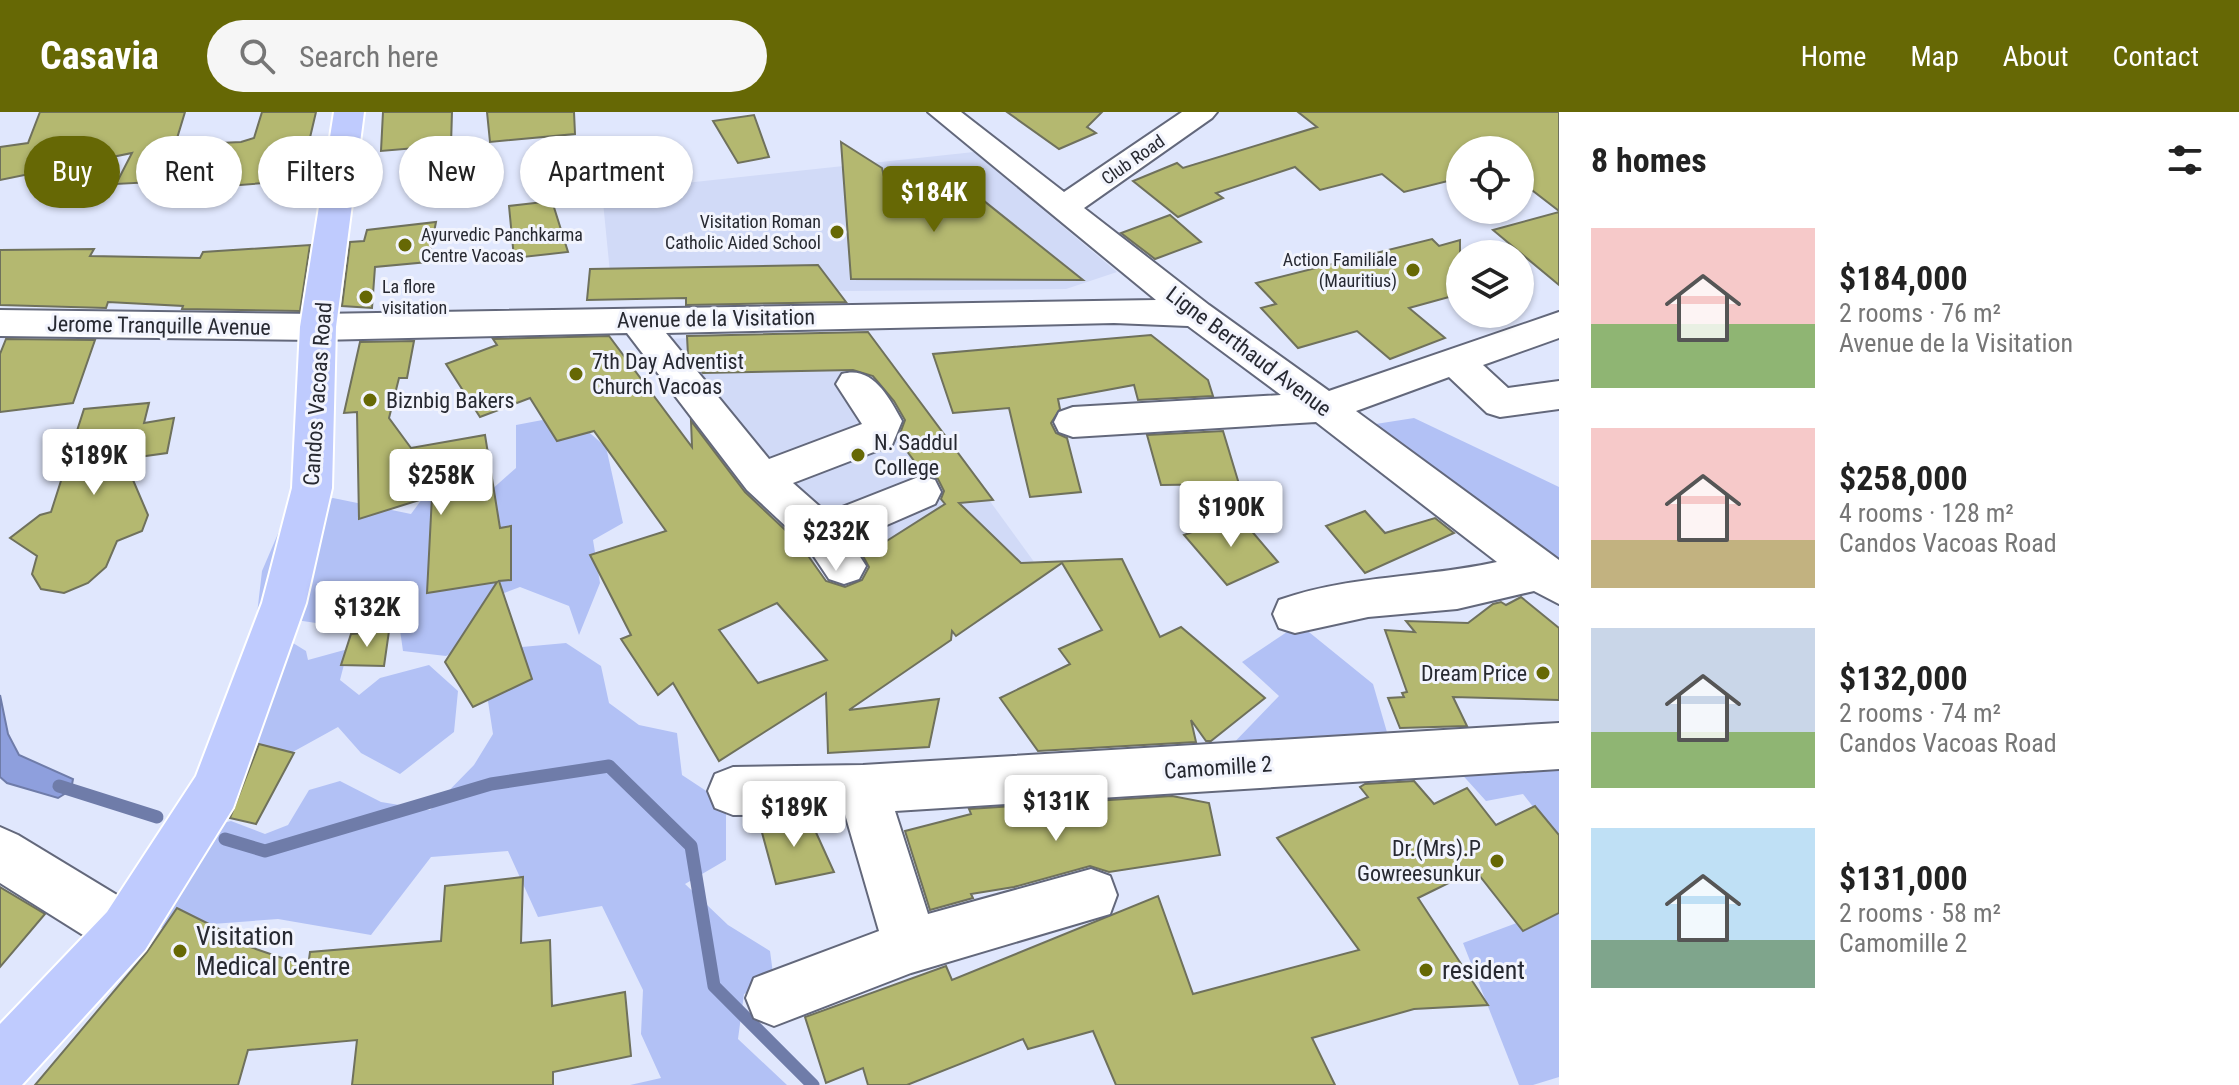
<!DOCTYPE html>
<html lang="en">
<head>
<meta charset="utf-8">
<style>
  body { margin:0; font-family:"Roboto Condensed",sans-serif; background:#f6f6f6; color:#222; height:100vh; display:flex; flex-direction:column; font-size:30px; white-space:nowrap }
  * { box-sizing:border-box; margin:0 }
  p { font-size:26px; color:#767676 }
  .icon { flex:none; width:44px; height:44px; fill:none; stroke:currentColor; stroke-width:2; stroke-linecap:round; stroke-linejoin:round }
  .map { position:relative; flex:1; overflow:hidden }
  .sheet { display:flex; flex-direction:column; background:#fff; width:680px }
  .sheet>* { flex:none }
  .guide { position:absolute; left:24px; top:24px; width:760px; height:72px; display:flex; gap:16px }
  .fabs { position:absolute; left:1446px; top:24px; display:grid; gap:16px }
  .fabs a { display:grid; place-items:center; width:88px; height:88px; border-radius:50%; background:#fff; box-shadow:0 2px 6px #0004; font-size:40px }
  .price { position:absolute; translate:-50% -68px; padding:0 18px; border-radius:8px; background:#fff; color:#222; font-size:26px; line-height:52px; filter:drop-shadow(0 2px 4px #0008) }
  .price::after { content:''; position:absolute; left:50%; top:48px; width:24px; height:18px; margin-left:-12px; background:inherit; clip-path:polygon(0 0,100% 0,50% 100%) }
  .price.active { background:#666805; color:#fff }
  ul { padding:0; list-style:none }
  li { display:flex; align-items:center; gap:24px; height:200px; padding:0 32px }
  li span { display:grid; place-items:center; flex:none; width:224px; height:160px; border-radius:0px; color:#555 }
  li>.icon { margin-inline-start:auto }
  span .icon { width:96px; height:96px; fill:#fffc; stroke-width:1 }
  li b { font-size:34px }
  h2 { display:flex; justify-content:space-between; align-items:center; height:96px; padding:0 32px; font-size:34px }
  .pill { padding:0 28px; border-radius:36px; background:#fff; box-shadow:0 2px 6px #0004; font-size:28px; line-height:72px }
  .pill.active { background:#666805; color:#fff }
  header { display:flex; align-items:center; gap:48px; box-sizing:border-box; height:112px; padding:0 40px; background:#666805; color:#fff }
  header strong { font-size:38px }
  nav { display:flex; gap:44px; margin-inline-start:auto; font-size:28px }
  .search { width:560px; height:72px; background:#f6f6f6; display:flex; align-items:center; gap:20px; box-sizing:border-box; padding:0 28px; border-radius:44px; color:#767676; font-size:30px }
  main { display:flex; flex:1; min-height:0 }
  .map>svg:first-child { display:block }
  .built { fill:#d1daf7 }
  .green { fill:#b2c1f5 }
  .water { fill:#8e9fdd; stroke:#6f7ca9; stroke-width:2 }
  .lines { fill:none; stroke-linecap:round; stroke-linejoin:round }
  .stream { stroke:#6f7ca9; stroke-width:13 }
  .building { fill:#b4b870; stroke:#6f715c; stroke-width:2; fill-rule:evenodd }
  .minor-casing { stroke:#63687b; stroke-width:4 }
  .major-casing { stroke:#fff; stroke-width:4 }
  .minor { fill:#fff; fill-rule:evenodd }
  .major { fill:#bfcbfe; fill-rule:evenodd }
  .poi-dot { fill:#666805; stroke:#f2f4fd; stroke-width:3 }
  .labels { text-anchor:middle; stroke-width:6; stroke-linejoin:round; paint-order:stroke }
  .far-street-label { font-size:18px; fill:#272931; stroke:#f2f4fd }
  .far-poi-label { font-size:18px; fill:#272931; stroke:#f2f4fd; text-anchor:end }
  .street-label { font-size:22px; fill:#272931; stroke:#f2f4fd }
  .poi-label { font-size:22px; fill:#272931; stroke:#f2f4fd; text-anchor:start }
  .near-poi-label { font-size:26px; fill:#272931; stroke:#f2f4fd; text-anchor:start }
</style>
</head>
<body>
<header>
<strong>Casavia</strong>
<div class="search"><svg class="icon" aria-label="search" viewBox="0 0 24 24"><circle cx="10" cy="10" r="6"/><path d="M15 15l6 6"/></svg>Search here</div>
<nav><a>Home</a><a>Map</a><a>About</a><a>Contact</a></nav>
</header>
<main>
<div class="map">
<svg width="1559" height="973" viewBox="0 0 1559 973">
  <rect width="100%" height="100%" fill="#e0e7fd"/>
  <g class="built">
    <polygon points="974,40 1117,160 1066,177 612,181 602,80"/>
    <polygon points="867,220 1040,458 925,542 663,227"/>
  </g>
  <g class="green">
    <polygon points="569,303 606,335 623,411 593,428 600,471 579,523 569,494 520,475 499,483 500,519 446,544 403,539 398,504 355,517 257,502 262,459 289,396 333,386 411,402 439,364 490,379 516,356 516,313"/>
    <polygon points="1414,306 1559,375 1559,458 1363,314"/>
    <polygon points="1299,512 1373,572 1391,634 1224,641 1279,584 1242,550"/>
    <polygon points="293,531 306,539 308,548 348,537 340,568 359,583 380,566 429,553 458,579 454,620 400,662 361,641 338,615 271,652 234,668 255,534"/>
    <polygon points="566,531 601,554 609,591 639,613 677,621 682,663 726,692 726,748 685,772 728,813 770,839 774,869 744,882 738,927 787,973 630,973 661,966 641,922 643,878 602,794 538,805 508,739 431,745 371,823 278,807 145,817 155,728 231,709 265,722 288,713 309,678 340,669 381,690 430,698 474,653 493,622 486,576 500,537"/>
    <polygon points="1559,642 1559,728 1523,682 1486,689 1448,647"/>
    <polygon points="1559,795 1559,965 1533,973 1519,973 1463,831"/>
  </g>
  <polygon class="water" points="0,583 8,622 19,643 73,667 71,678 58,686 7,671 0,665"/>
  <g class="lines">
    <g class="stream">
      <polyline points="59,674 157,705"/>
      <polyline points="225,727 265,739 491,672 609,654 691,734 714,874 813,973"/>
    </g>
  </g>
  <g class="building">
    <polygon points="40,0 185,0 175,33 241,30 254,26 262,0 316,0 300,68 228,74 230,66 116,72 132,41 0,68 0,35 28,31"/>
    <polygon points="383,0 452,0 451,33 381,39"/>
    <polygon points="487,0 574,0 575,22 490,30"/>
    <polygon points="1007,0 1102,0 1087,15 1096,21 1059,37"/>
    <polygon points="1298,0 1559,0 1559,99 1520,69 1520,38 1460,38 1460,66 1404,80 1382,62 1320,78 1295,55 1216,81 1223,86 1178,105 1133,69 1177,51 1183,56 1317,15"/>
    <polygon points="754,3 769,45 738,51 713,9"/>
    <polygon points="841,30 882,56 888,82 930,86 964,73 1083,168 851,167"/>
    <polygon points="552,89 568,140 514,146 509,94"/>
    <polygon points="1559,100 1559,173 1493,118"/>
    <polygon points="1170,103 1201,130 1155,147 1121,121"/>
    <polygon points="436,110 428,150 375,155 372,196 342,194 350,130 364,129 367,118"/>
    <polygon points="1432,127 1439,134 1460,128 1460,182 1409,196 1445,226 1390,247 1357,219 1298,236 1261,196 1276,192 1256,171"/>
    <polygon points="310,133 300,199 182,197 183,194 108,190 106,196 0,193 0,138 94,137 90,144 200,146 203,140"/>
    <polygon points="818,153 846,190 686,193 686,186 587,188 590,157"/>
    <path d="M868,220L993,388L959,391L1021,451L1122,447L1160,525L1181,515L1265,586L1211,629H1206L1191,608L1196,630L1038,639L1000,586L1070,552L1059,537L1102,518L1062,451L956,524L952,519L951,528L849,598L939,587L929,635L828,641L826,581L719,649L673,571L658,583L621,527L631,523L590,443L666,419L594,319L557,329L530,286L480,305L446,252L497,233L493,227L609,224L692,335L691,309L745,380L799,431L826,469L845,475L862,468L869,455L863,444L945,392L941,387L944,379L938,367L923,361L898,327L905,308L894,289L873,264L853,258L703,261L688,243L687,224ZM777,491L827,548L758,571L719,518Z"/>
    <polygon points="1151,223 1208,268 1213,284 1138,288 1134,273 1058,287 1060,297 1051,311 1056,321 1067,326 1081,380 1030,385 1009,296 953,301 933,242"/>
    <polygon points="6,227 95,228 73,291 0,300 0,242"/>
    <polygon points="414,229 407,266 399,266 389,306 411,336 485,323 500,416 511,414 511,468 499,469 532,567 473,595 445,550 497,470 427,481 432,384 359,407 357,300 344,301 360,230"/>
    <polygon points="149,291 144,311 174,306 167,341 124,347 148,403 142,419 117,429 106,455 88,471 64,481 41,477 32,462 37,444 10,426 40,403 51,400 84,297"/>
    <polygon points="1223,319 1239,372 1161,373 1147,323"/>
    <polygon points="1365,399 1385,421 1435,406 1454,421 1365,461 1326,414"/>
    <polygon points="1238,403 1278,450 1227,473 1184,423"/>
    <polygon points="1521,485 1559,516 1559,588 1453,585 1467,614 1400,616 1388,586 1404,585 1402,581 1407,580 1385,518 1415,520 1406,509 1468,511 1493,492 1501,490 1506,493"/>
    <polygon points="389,519 384,554 341,553 351,522"/>
    <polygon points="259,632 294,641 256,712 230,706"/>
    <polygon points="1414,669 1434,692 1467,676 1496,713 1535,694 1559,723 1559,801 1523,819 1475,758 1418,786 1488,893 1414,897 1312,926 1335,973 1116,973 1093,919 1028,937 1023,927 907,973 868,973 863,956 826,971 805,905 946,854 952,868 1158,784 1193,882 1359,838 1277,726 1368,685 1360,675 1365,672"/>
    <polygon points="1172,684 1209,691 1220,743 1109,760 1090,754 1014,775 971,782 973,786 930,798 905,719 971,702 969,697"/>
    <polygon points="809,705 834,760 776,772 758,706"/>
    <polygon points="523,765 521,831 550,828 552,894 625,880 631,944 553,960 553,973 352,973 357,928 248,938 238,973 35,973 147,840 177,796 227,821 224,826 308,855 310,840 441,829 445,774"/>
    <polygon points="0,775 45,802 0,855"/>
  </g>
  <g class="lines">
    <g class="minor-casing">
      <g id="minor">
        <path d="M928,0H961L1064,80L1182,0H1217L1212,6L1084,96L1209,193L1329,279L1559,200V226L1483,253L1508,276L1559,269V297L1500,305L1487,301L1449,265L1356,299L1559,448V492L1534,479L1457,497L1368,505L1295,521L1279,516L1273,502L1279,488C1349,463 1425,466 1497,450L1316,310L1073,325L1059,320L1054,310L1059,300L1073,295L1281,283L1188,214L1114,211L666,221L769,347L862,312L836,272L842,262C872,253 889,285 902,309L892,333L793,371L827,401L921,364L935,368L941,380L935,392L850,429L866,454L859,467L844,472L829,467L807,434L747,378L627,221L318,228L0,224V198L318,202L1156,188Z"/>
        <polygon points="1559,611 1559,657 895,699 928,802 1091,757 1110,764 1117,783 1110,802 911,861 774,914 754,906 746,886 754,866 879,819 845,702 733,703 715,696 708,679 715,662 733,655 863,653"/>
        <polygon points="0,715 18,723 145,800 153,819 145,838 126,846 107,838 0,771"/>
      </g>
    </g>
    <g class="major-casing">
      <polygon id="major" points="334,0 364,0 336,215 332,376 306,491 233,696 145,838 22,973 0,973 0,912 107,800 196,664 262,491 292,376 300,215"/>
    </g>
    <use href="#minor" class="minor"/>
    <use href="#major" class="major"/>
  </g>
  <g class="poi-dot">
    <circle cx="837" cy="120" r="8"/>
    <circle cx="405" cy="133" r="8"/>
    <circle cx="1413" cy="158" r="8"/>
    <circle cx="366" cy="185" r="8"/>
    <circle cx="576" cy="262" r="8"/>
    <circle cx="370" cy="288" r="8"/>
    <circle cx="858" cy="343" r="8"/>
    <circle cx="1543" cy="561" r="8"/>
    <circle cx="1497" cy="749" r="8"/>
    <circle cx="180" cy="839" r="8"/>
    <circle cx="1426" cy="858" r="8"/>
  </g>
  <g class="labels">
    <g class="far-street-label">
      <text transform="translate(1133 48) rotate(-35)" y="6">Club Road</text>
    </g>
    <g class="far-poi-label">
      <text x="821" y="116">Visitation Roman<tspan x="821" dy="21">Catholic Aided School</tspan></text>
      <text x="421" y="129" text-anchor="start">Ayurvedic Panchkarma<tspan x="421" dy="21">Centre Vacoas</tspan></text>
      <text x="1397" y="154">Action Familiale<tspan x="1397" dy="21">(Mauritius)</tspan></text>
      <text x="382" y="181" text-anchor="start">La flore<tspan x="382" dy="21">visitation</tspan></text>
    </g>
    <g class="street-label">
      <text transform="translate(716 206) rotate(-1)" y="8">Avenue de la Visitation</text>
      <text transform="translate(159 213) rotate(1)" y="8">Jerome Tranquille Avenue</text>
      <text transform="translate(1249 239) rotate(37)" y="8">Ligne Berthaud Avenue</text>
      <text transform="translate(317 282) rotate(-86)" y="8">Candos Vacoas Road</text>
      <text transform="translate(1218 655) rotate(-4)" y="8">Camomille 2</text>
    </g>
    <g class="poi-label">
      <text x="592" y="257">7th Day Adventist<tspan x="592" dy="25">Church Vacoas</tspan></text>
      <text x="386" y="296">Biznbig Bakers</text>
      <text x="874" y="338">N. Saddul<tspan x="874" dy="25">College</tspan></text>
      <text x="1527" y="569" text-anchor="end">Dream Price</text>
      <text x="1481" y="744" text-anchor="end">Dr.(Mrs).P<tspan x="1481" dy="25">Gowreesunkur</tspan></text>
    </g>
    <g class="near-poi-label">
      <text x="196" y="833">Visitation<tspan x="196" dy="30">Medical Centre</tspan></text>
      <text x="1442" y="867">resident</text>
    </g>
  </g>
</svg>
<div class="fabs">
<a><svg class="icon" aria-label="locate" viewBox="0 0 24 24"><circle cx="12" cy="12" r="6"/><path d="M12 2v4M12 18v4M2 12h4M18 12h4"/></svg></a>
<a><svg class="icon" aria-label="layers" viewBox="0 0 24 24"><path d="M12 4l9 5-9 5-9-5zM3 14l9 5 9-5"/></svg></a>
</div>
<b class="price active" style="left:934px;top:122px">$184K</b>
<b class="price" style="left:94px;top:385px">$189K</b>
<b class="price" style="left:441px;top:405px">$258K</b>
<b class="price" style="left:1231px;top:437px">$190K</b>
<b class="price" style="left:836px;top:461px">$232K</b>
<b class="price" style="left:367px;top:537px">$132K</b>
<b class="price" style="left:1056px;top:731px">$131K</b>
<b class="price" style="left:794px;top:737px">$189K</b>
<div class="guide">
<a class="pill active">Buy</a>
<a class="pill">Rent</a>
<a class="pill">Filters</a>
<a class="pill">New</a>
<a class="pill">Apartment</a>
</div>
</div>
<section class="sheet">
<h2>8 homes<svg class="icon" aria-label="filters" viewBox="0 0 24 24"><path d="M4 7h16M4 17h16"/><circle cx="9" cy="7" r="2"/><circle cx="15" cy="17" r="2"/></svg></h2>
<ul>
<li><span style="background:linear-gradient(#f6c9c9 60%,#8fb573 0)"><svg class="icon" aria-label="home" viewBox="0 0 24 24"><path d="M3 11l9-7 9 7M6 9v11h12V9"/></svg></span><div><b>$184,000</b><p>2 rooms · 76 m²</p><p>Avenue de la Visitation</p></div></li>
<li><span style="background:linear-gradient(#f6c9c9 70%,#c2b280 0)"><svg class="icon" aria-label="home" viewBox="0 0 24 24"><path d="M3 11l9-7 9 7M6 9v11h12V9"/></svg></span><div><b>$258,000</b><p>4 rooms · 128 m²</p><p>Candos Vacoas Road</p></div></li>
<li><span style="background:linear-gradient(#c9d6e8 65%,#8fb573 0)"><svg class="icon" aria-label="home" viewBox="0 0 24 24"><path d="M3 11l9-7 9 7M6 9v11h12V9"/></svg></span><div><b>$132,000</b><p>2 rooms · 74 m²</p><p>Candos Vacoas Road</p></div></li>
<li><span style="background:linear-gradient(#bfe0f5 70%,#7fa58c 0)"><svg class="icon" aria-label="home" viewBox="0 0 24 24"><path d="M3 11l9-7 9 7M6 9v11h12V9"/></svg></span><div><b>$131,000</b><p>2 rooms · 58 m²</p><p>Camomille 2</p></div></li>
</ul>
</section>
</main>
</body>
</html>
